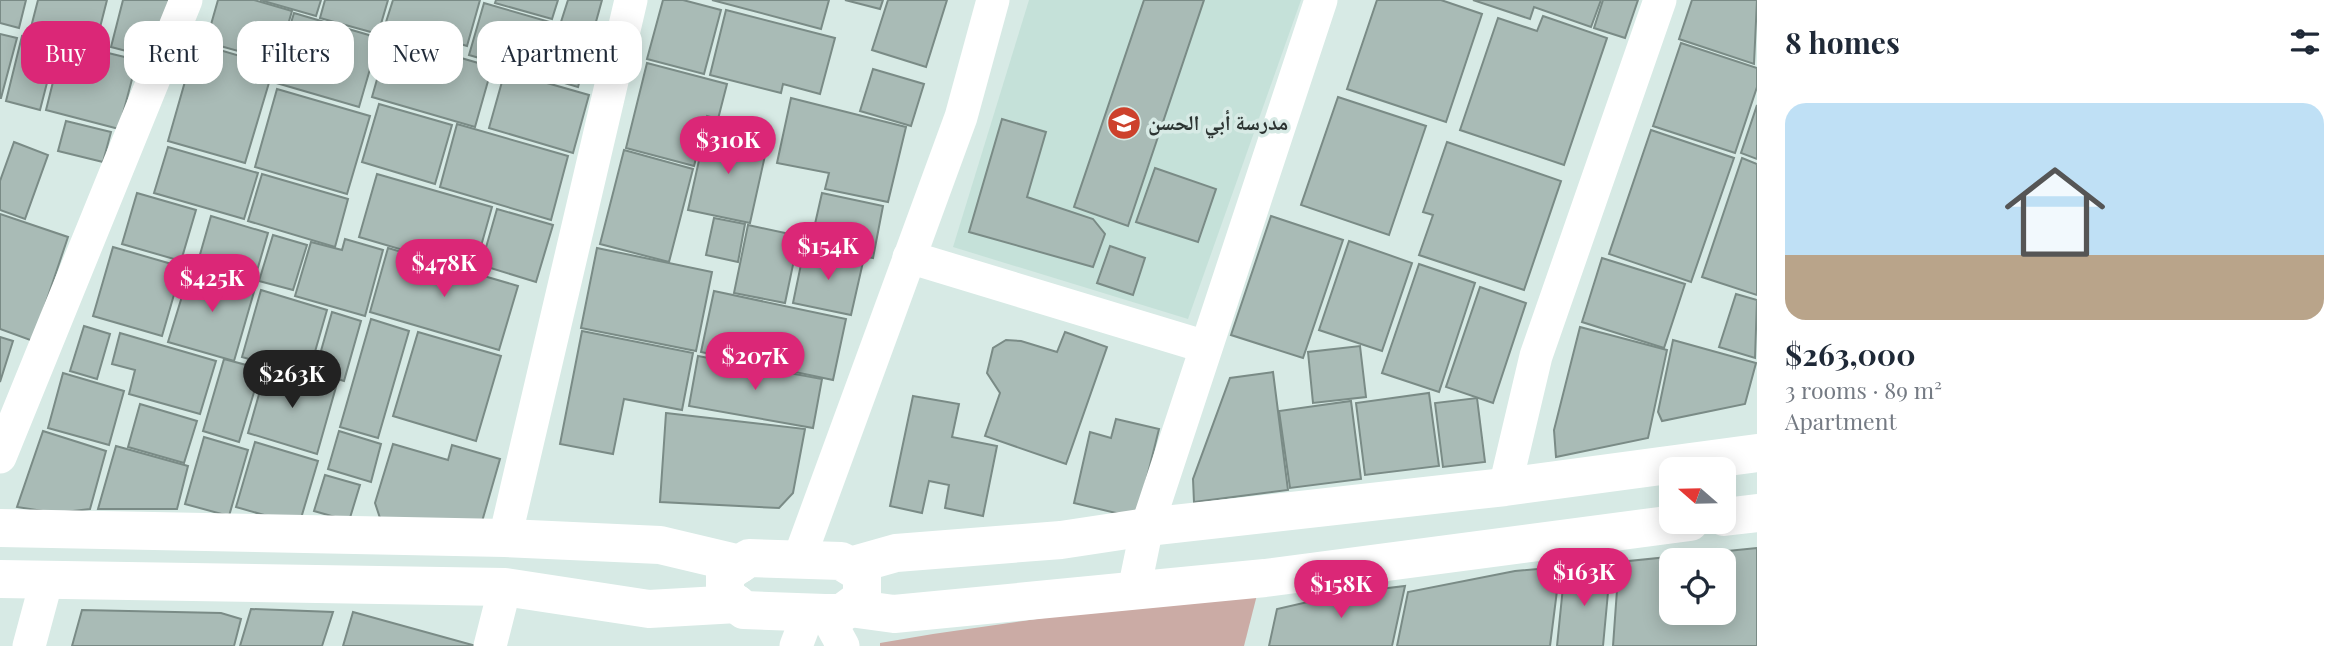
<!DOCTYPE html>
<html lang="en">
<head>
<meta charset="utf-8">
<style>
  body { margin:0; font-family:"Playfair Display","Noto Naskh Arabic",serif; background:#f2f2f3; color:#1f2937; height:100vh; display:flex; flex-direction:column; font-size:26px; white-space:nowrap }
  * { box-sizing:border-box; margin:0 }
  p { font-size:23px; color:#747a83 }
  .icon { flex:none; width:38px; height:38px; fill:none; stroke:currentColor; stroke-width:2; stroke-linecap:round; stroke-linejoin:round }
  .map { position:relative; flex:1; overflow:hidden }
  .drawer { display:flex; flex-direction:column; background:#fff; width:595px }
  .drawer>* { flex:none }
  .top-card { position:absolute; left:21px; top:21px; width:665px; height:63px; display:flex; gap:14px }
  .needle { width:46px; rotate:290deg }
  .fabs { position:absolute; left:1659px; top:457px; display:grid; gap:14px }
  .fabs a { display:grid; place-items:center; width:77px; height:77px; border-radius:14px; background:#fff; box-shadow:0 4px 18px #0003; font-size:35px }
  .price { position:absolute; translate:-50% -60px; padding:0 16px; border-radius:24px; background:#db2777; color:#fff; font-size:23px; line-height:46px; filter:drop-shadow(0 2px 4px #0008) }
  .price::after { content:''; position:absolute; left:50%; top:42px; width:21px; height:16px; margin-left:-10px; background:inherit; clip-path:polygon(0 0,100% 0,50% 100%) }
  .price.active { background:#222; color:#fff }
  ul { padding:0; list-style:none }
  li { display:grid; align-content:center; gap:14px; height:371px; padding:0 28px }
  li span { display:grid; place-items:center; height:217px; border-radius:21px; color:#555 }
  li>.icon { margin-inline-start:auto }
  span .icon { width:126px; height:126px; fill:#fffc; stroke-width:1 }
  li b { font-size:30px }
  h2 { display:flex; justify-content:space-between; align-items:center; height:84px; padding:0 28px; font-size:30px }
  .pill { padding:0 24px; border-radius:21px; background:#fff; box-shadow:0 4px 18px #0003; font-size:24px; line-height:63px }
  .pill.active { background:#db2777; color:#fff }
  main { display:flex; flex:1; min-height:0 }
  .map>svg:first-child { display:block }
  .built { fill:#c5e1d9 }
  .green { fill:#cbaba5 }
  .building { fill:#a9bbb6; stroke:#7a8b86; stroke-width:2; fill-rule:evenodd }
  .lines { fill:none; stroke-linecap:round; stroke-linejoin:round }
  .minor { stroke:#fff; stroke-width:33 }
  .tertiary { stroke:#fff; stroke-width:38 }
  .labels { text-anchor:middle; stroke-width:7; stroke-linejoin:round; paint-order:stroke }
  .poi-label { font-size:21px; font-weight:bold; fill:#2c3432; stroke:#d7eae5; text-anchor:start }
</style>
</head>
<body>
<main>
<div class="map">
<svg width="1757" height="646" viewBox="0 0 1757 646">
  <rect width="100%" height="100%" fill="#d7eae5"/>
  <polygon class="built" points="1029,0 1301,0 1188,319 953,247"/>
  <polygon class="green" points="1259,587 1244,646 880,646 880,643 933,634"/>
  <g class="building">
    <polygon points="0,0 26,0 19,28 0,23"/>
    <polygon points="38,0 107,0 95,47 30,31"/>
    <polygon points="123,0 171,0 157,59 111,47"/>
    <polygon points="218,0 254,0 292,11 277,62 206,42"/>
    <polygon points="260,0 321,0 316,16"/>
    <polygon points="325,0 388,0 378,34 320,18"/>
    <polygon points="393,0 480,0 467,46 386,22"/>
    <polygon points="496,0 558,0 552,19 495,3"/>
    <polygon points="568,0 602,0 578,87 469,55 484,3 560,25"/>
    <polygon points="663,0 683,0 721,10 704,74 647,59"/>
    <polygon points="712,0 829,0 821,29"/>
    <polygon points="845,0 883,0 880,9"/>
    <polygon points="888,0 947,0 926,67 872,50"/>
    <polygon points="1144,0 1204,0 1128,226 1074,207"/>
    <polygon points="1377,0 1441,0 1482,14 1446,122 1347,89"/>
    <polygon points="1473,0 1601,0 1591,27 1534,7 1530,19"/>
    <polygon points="1603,0 1638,0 1625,38 1594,28"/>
    <polygon points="1692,0 1757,0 1754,64 1679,39"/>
    <polygon points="726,10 835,38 820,94 783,84 781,93 710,75"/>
    <polygon points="294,13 379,38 359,107 273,82"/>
    <polygon points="1543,16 1607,38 1564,165 1460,130 1498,18 1537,31"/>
    <polygon points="0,34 17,38 1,98 0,98"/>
    <polygon points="22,36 57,44 40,110 6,101"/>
    <polygon points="389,37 492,67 475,127 372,97"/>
    <polygon points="63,42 137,60 119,129 46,110"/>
    <polygon points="196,43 274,66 245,163 168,141"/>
    <polygon points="1681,43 1757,68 1757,87 1735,153 1653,126"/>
    <polygon points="647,63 727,84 718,119 707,116 694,166 626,148"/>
    <polygon points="873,69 924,84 911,126 860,111"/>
    <polygon points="505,71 589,95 573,153 489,128"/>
    <polygon points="277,89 370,116 347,194 255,167"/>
    <polygon points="1338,97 1426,126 1389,235 1301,205"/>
    <polygon points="791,98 906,127 888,202 825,189 829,173 777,163"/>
    <polygon points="379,104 452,125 435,184 362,162"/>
    <polygon points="1757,105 1757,159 1741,153"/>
    <polygon points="1002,119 1046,132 1027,197 1093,219 1105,234 1093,267 969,232"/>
    <polygon points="66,121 111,132 103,162 58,151"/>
    <polygon points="457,124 568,156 551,220 440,187"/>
    <polygon points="706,129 768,142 750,223 688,210"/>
    <polygon points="1651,130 1734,158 1691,282 1609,254"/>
    <polygon points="14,142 48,155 25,219 0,210 0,181"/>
    <polygon points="1447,142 1561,181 1524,290 1419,255 1433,215 1423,212"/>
    <polygon points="168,147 258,173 244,219 154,193"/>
    <polygon points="624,150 693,169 669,262 600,244"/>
    <polygon points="1742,158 1757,164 1757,295 1702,277"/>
    <polygon points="1155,168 1216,189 1198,242 1136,222"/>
    <polygon points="262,174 348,199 335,247 248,221"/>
    <polygon points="377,174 492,207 474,271 359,237"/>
    <polygon points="137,193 196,210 181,261 122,244"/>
    <polygon points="822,193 883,206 873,258 810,246"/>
    <polygon points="497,209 553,225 536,282 481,265"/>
    <polygon points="0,214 68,237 33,341 0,329"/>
    <polygon points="211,216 268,233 254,281 197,265"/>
    <polygon points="1271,216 1343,240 1303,358 1231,335"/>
    <polygon points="714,218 745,224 738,262 706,255"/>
    <polygon points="748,225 799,236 785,303 734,293"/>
    <polygon points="273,235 307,245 293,290 259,281"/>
    <polygon points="345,239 383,250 365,316 295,296 311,242 342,250"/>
    <polygon points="1349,241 1412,263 1382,351 1319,330"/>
    <polygon points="1110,246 1145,258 1133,295 1097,283"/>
    <polygon points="113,247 182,267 162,336 93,316"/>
    <polygon points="388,248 518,286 499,350 370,312"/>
    <polygon points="597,248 712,272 696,351 581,328"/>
    <polygon points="804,250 863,262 851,315 793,303"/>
    <polygon points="1602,258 1685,284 1664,348 1582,322"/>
    <polygon points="1419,264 1475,283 1439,392 1382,373"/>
    <polygon points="191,267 256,285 234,361 168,342"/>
    <polygon points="1480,287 1526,303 1493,403 1446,387"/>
    <polygon points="261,290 327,310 308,376 242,357"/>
    <polygon points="714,291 846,319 833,380 701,352"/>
    <polygon points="1736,294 1757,300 1755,358 1719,347"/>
    <polygon points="332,312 361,321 344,381 315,372"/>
    <polygon points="371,319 409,331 378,438 340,427"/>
    <polygon points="84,326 110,334 97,379 70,371"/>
    <polygon points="1580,327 1667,350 1648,438 1556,457 1554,430"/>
    <polygon points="582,331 693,353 682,410 624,399 613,454 560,444"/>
    <polygon points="418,332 501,356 476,441 393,416"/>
    <polygon points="1065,332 1107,347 1066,464 985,436 1000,393 987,373 993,348 1006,340 1021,341 1057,352"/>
    <polygon points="120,333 216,361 200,414 129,394 135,370 112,364"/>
    <polygon points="0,337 13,341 0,382"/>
    <polygon points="1673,340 1756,363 1745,404 1662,421 1658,412"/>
    <polygon points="1360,346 1366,397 1313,403 1308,352"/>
    <polygon points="698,356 822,379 813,428 689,406"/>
    <polygon points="224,359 261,369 239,442 203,431"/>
    <polygon points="267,366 336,387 317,454 248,433"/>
    <polygon points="1273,372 1288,490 1194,502 1193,479 1230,378"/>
    <polygon points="63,373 124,391 109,445 48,428"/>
    <polygon points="1429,393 1439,466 1365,475 1356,403"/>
    <polygon points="913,396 959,404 952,437 997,446 983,516 945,508 949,485 929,481 922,513 890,506"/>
    <polygon points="1477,398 1485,462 1443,467 1435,403"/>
    <polygon points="1351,401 1361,479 1290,488 1279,411"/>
    <polygon points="140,404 197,421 184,463 128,447"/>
    <polygon points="666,413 805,429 793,493 779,508 660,502"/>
    <polygon points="1116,419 1159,429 1137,518 1074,503 1090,432 1111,438"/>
    <polygon points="43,431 106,451 90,509 56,513 17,507"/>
    <polygon points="339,431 381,444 371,482 328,469"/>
    <polygon points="204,437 248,450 229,516 185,504"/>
    <polygon points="255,442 318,461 299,525 236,507"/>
    <polygon points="393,444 448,460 452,445 500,459 479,532 381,521 375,503"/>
    <polygon points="116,446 188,466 177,509 98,509"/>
    <polygon points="325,475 360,485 349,521 314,511"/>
    <path d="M1757,548V646H1613L1619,562ZM1671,560H1724V612H1671Z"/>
    <polygon points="1560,567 1550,646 1397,646 1408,592 1515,571"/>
    <polygon points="1565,567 1610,571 1603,646 1557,646"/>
    <polygon points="1405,586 1392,646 1269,646 1277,609 1347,593"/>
    <polygon points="251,609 333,612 322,646 240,646"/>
    <polygon points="82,610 221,613 241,619 234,646 72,646"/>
    <polygon points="353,612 476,646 343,646"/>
  </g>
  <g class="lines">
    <g class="minor">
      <polyline points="909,257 1206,347"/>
      <polyline points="0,457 186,0"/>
      <polyline points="1505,487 1536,356 1660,0"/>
      <polyline points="505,538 631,0"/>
      <polyline points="799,559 961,117 993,0"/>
      <polyline points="1134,590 1147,527 1321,0"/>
      <polyline points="825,613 843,646"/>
      <polyline points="29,646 47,579"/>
      <polyline points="490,646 505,587"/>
      <polyline points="796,646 809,612"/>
    </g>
    <g class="tertiary">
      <polyline points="1724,517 1757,513"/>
      <polyline points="0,528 505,538 660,545 740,564"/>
      <polygon points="749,558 841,561 862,574 862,598 842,613 825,613 744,610 725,595 725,574"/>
      <polyline points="850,566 896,553 1061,540 1147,527 1505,487 1757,453"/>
      <polyline points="0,579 505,587 649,609 737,604"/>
      <polyline points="850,608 894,614 1265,578 1690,522"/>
    </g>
  </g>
  <defs>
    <g id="school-disc" transform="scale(1.75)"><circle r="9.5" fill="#cd412c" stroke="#d7eae5"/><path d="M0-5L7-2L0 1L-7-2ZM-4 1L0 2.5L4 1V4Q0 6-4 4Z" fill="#fff"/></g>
  </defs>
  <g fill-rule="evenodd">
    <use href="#school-disc" x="1124" y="123"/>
  </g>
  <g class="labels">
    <g class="poi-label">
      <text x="1148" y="130">مدرسة أبي الحسن</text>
    </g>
  </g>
</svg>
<div class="fabs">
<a><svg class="needle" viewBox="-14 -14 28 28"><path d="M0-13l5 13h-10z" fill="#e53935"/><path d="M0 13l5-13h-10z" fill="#747a83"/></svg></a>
<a><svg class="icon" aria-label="locate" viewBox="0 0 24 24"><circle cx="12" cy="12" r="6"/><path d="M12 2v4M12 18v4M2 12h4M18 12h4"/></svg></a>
</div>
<b class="price" style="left:728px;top:176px">$310K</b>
<b class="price" style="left:828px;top:282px">$154K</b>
<b class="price" style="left:444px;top:299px">$478K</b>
<b class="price" style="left:212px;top:314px">$425K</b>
<b class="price" style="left:755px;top:392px">$207K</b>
<b class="price active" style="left:292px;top:410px">$263K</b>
<b class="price" style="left:1584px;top:608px">$163K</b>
<b class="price" style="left:1341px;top:620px">$158K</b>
<div class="top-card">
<a class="pill active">Buy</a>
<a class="pill">Rent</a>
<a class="pill">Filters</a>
<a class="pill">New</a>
<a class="pill">Apartment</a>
</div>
</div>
<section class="drawer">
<h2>8 homes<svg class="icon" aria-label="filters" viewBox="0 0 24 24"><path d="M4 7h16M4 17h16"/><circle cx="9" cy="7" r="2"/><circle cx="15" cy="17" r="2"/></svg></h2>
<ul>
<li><span style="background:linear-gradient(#bfe0f5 70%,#b9a48a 0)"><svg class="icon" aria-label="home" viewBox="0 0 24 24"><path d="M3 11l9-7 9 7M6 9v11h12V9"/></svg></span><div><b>$263,000</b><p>3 rooms · 89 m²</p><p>Apartment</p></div></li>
</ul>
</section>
</main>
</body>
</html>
